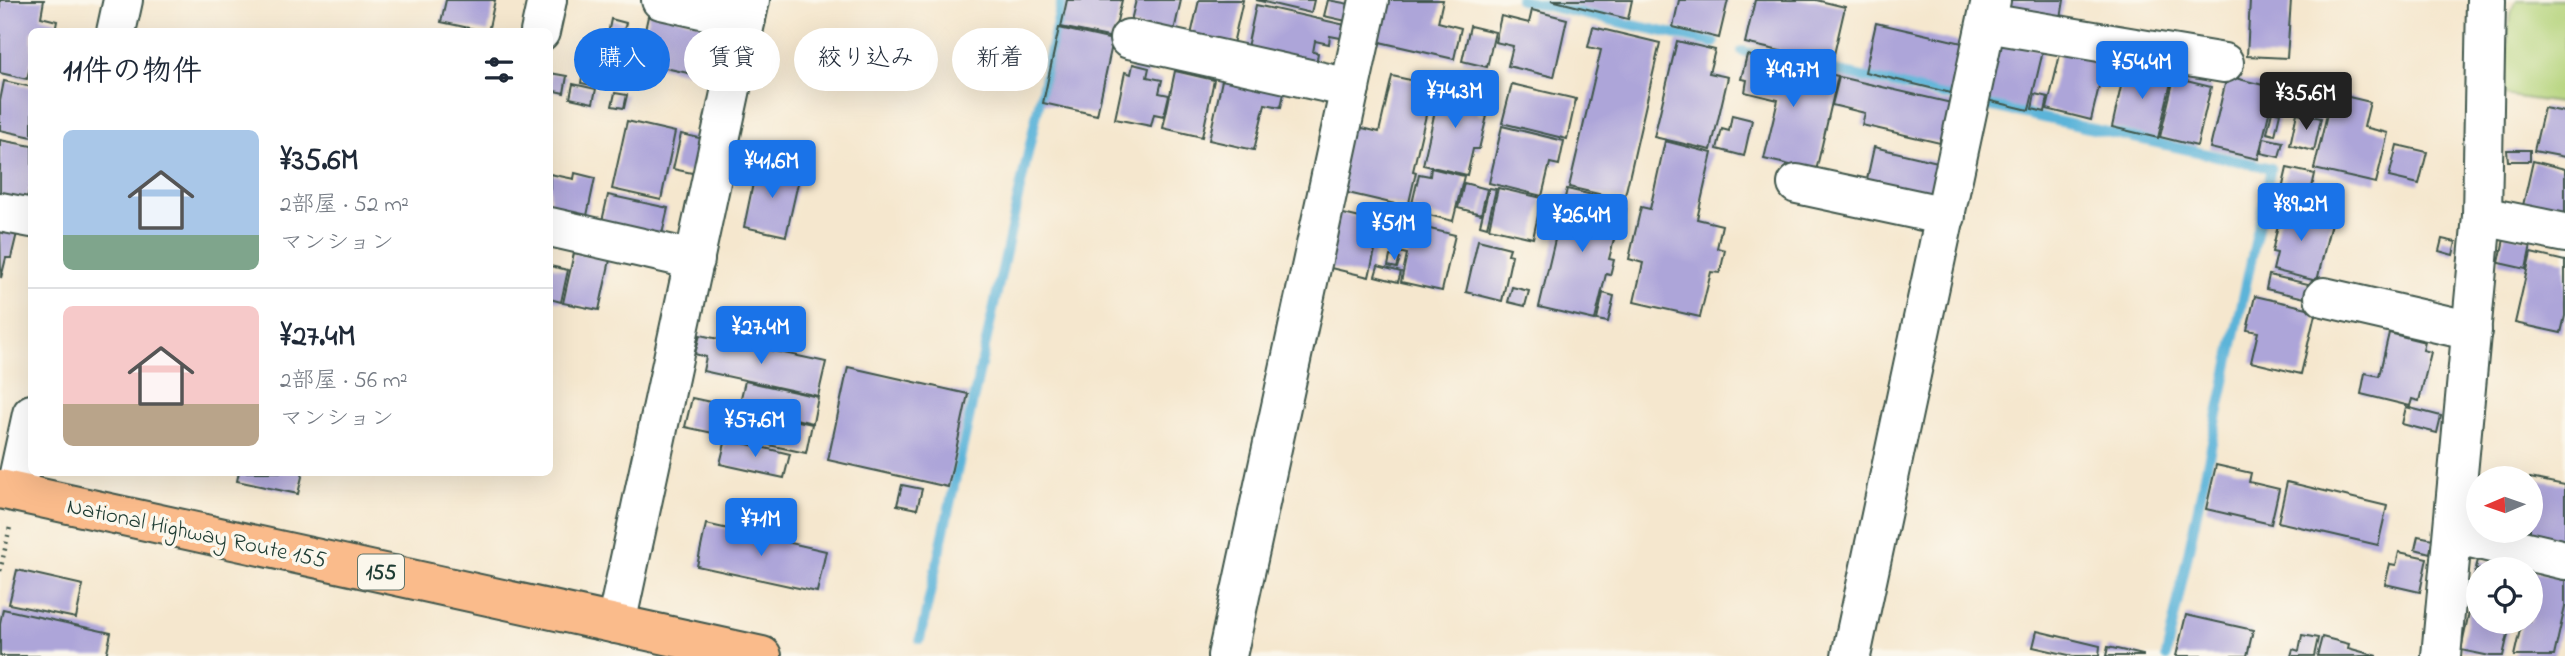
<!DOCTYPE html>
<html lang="ja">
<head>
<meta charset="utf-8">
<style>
  body { margin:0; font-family:"Indie Flower","Klee One",sans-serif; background:#f2f2f3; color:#1f2937; height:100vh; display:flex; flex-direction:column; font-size:26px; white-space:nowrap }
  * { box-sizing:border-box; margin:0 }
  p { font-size:23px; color:#747a83 }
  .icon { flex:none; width:38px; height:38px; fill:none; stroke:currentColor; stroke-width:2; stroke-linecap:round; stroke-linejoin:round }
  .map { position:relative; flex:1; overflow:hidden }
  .details { position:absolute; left:28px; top:28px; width:525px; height:448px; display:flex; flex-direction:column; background:#fff; border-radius:10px; box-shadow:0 7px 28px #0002 }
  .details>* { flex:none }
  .guide { position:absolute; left:574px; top:28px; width:665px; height:63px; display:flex; gap:14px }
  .needle { width:46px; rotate:268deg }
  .fabs { position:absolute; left:2466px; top:466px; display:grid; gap:14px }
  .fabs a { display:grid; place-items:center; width:77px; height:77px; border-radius:50%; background:#fff; box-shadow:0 7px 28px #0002; font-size:35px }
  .price { position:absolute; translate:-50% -60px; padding:0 16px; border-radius:7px; background:#1a73e8; color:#fff; font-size:23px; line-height:46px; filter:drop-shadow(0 2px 4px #0008) }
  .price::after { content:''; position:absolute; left:50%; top:42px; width:21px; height:16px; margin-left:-10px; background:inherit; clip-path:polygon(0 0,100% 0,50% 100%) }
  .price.on { background:#222; color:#fff }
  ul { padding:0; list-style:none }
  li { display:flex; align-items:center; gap:21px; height:175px; padding:0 35px }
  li+li { border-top:2px solid #e0e1e3 }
  li span { display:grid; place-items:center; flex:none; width:196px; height:140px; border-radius:10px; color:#555 }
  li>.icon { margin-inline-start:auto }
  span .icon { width:84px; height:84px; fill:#fffc; stroke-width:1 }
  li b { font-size:30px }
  h2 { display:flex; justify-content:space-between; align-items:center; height:84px; padding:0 35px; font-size:30px }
  .tag { padding:0 24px; border-radius:32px; background:#fff; box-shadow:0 7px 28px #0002; font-size:24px; line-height:63px }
  .tag.on { background:#1a73e8; color:#fff }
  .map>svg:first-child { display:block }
  .green { fill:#b4d37a; stroke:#6a8857; stroke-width:2 }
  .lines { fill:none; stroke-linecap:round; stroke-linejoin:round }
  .stream { stroke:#5bb4d9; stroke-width:10 }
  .building { fill:#ada5d9 }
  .minor-casing { stroke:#3f564b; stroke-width:42 }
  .highway-casing { stroke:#3f564b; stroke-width:42 }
  .path { stroke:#3f564b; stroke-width:4.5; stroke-dasharray:2 5; stroke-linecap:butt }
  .minor { stroke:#fff; stroke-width:38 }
  .highway { stroke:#fabb8b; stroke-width:38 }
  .labels { text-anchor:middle; stroke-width:7; stroke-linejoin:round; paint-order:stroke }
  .shield { fill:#fbf7ec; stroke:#61756b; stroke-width:2 }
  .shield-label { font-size:21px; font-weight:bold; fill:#1f3d34 }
  .street-label { font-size:23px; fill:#1f3d34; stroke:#fbf7ec }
</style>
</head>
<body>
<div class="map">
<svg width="2565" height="656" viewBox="0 0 2565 656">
  <rect width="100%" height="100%" fill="#fbf7ec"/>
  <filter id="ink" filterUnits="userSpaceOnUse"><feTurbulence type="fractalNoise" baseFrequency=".0143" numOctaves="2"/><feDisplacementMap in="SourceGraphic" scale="14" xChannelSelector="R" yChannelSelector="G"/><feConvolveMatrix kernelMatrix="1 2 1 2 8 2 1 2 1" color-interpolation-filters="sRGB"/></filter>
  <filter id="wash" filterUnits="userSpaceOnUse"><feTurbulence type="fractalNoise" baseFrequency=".00686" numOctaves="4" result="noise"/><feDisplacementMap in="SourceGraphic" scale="28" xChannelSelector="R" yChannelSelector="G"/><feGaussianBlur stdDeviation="1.57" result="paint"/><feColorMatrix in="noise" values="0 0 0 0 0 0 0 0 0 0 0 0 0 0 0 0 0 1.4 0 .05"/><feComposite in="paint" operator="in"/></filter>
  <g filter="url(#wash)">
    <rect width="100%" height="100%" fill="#f5e7ce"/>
    <polygon class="green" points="2517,0 2565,0 2565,104 2503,95 2510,13"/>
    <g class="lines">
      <g class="stream">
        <polyline points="1520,0 1714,43"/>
        <polyline points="1742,51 1960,98"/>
        <polyline points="1984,105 2271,168 2166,656"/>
        <polyline points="920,639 1062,0"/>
      </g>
    </g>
    <g id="blocks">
      <g class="building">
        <polygon points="0,0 44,0 41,17 57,21 55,32 32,32 32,59 27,79 0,73"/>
        <polygon points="446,0 495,0 488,32 441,22"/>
        <polygon points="1067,0 1122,0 1113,38 1061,27"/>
        <polygon points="1136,0 1181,0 1173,35 1130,25"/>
        <polygon points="1199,0 1243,0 1233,44 1191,35"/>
        <polygon points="1256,0 1314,0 1311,13"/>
        <polygon points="1328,0 1355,5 1351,22 1324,16"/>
        <polygon points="1389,0 1443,0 1438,22 1461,28 1454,59 1371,40 1383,23"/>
        <polygon points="1551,0 1632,0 1628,19"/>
        <polygon points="1679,0 1728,0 1719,38 1673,27"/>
        <polygon points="1755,0 1816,0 1845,7 1832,63 1745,43"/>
        <polygon points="2000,0 2064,0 2060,24 1998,14"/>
        <polygon points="2250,0 2291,0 2287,58 2247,56"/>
        <polygon points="1256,5 1354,27 1351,40 1330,36 1329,44 1315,41 1313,52 1318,53 1316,65 1245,57"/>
        <polygon points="1532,10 1567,19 1554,77 1508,66 1513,46 1495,42 1501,16 1529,23"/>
        <polygon points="649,12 709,25 697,75 638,62"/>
        <polygon points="611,19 626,23 622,36 608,34"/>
        <polygon points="1876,23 1971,45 1959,95 1865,72"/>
        <polygon points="1470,26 1495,32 1487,67 1462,61"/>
        <polygon points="1593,27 1660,43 1624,200 1569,187 1601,50 1588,47"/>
        <polygon points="1059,28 1113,40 1097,115 1043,103"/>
        <polygon points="1993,39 2043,51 2029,110 1978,98"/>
        <polygon points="1677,41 1715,50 1709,73 1728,77 1711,150 1654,137"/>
        <polygon points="706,43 724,48 719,73 701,68"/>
        <polygon points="2062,46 2106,57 2091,120 2047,109"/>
        <polygon points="1747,55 1838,76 1816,171 1764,159 1778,100 1745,92 1747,80 1741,79"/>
        <polygon points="2108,58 2120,61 2116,79 2104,76"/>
        <polygon points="1133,64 1149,68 1147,77 1162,80 1159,93 1169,95 1164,116 1154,114 1151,126 1115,119 1125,72 1131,74"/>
        <polygon points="2126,64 2173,74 2158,138 2112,127"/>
        <polygon points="583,71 596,74 593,85 581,83"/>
        <polygon points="1175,71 1214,80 1202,137 1163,128"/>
        <polygon points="1224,71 1286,84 1281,107 1265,104 1254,150 1209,140"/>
        <polygon points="550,73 567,76 564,93 550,90"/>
        <polygon points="1392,76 1433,85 1413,171 1416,172 1408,207 1335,190 1350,125 1379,132"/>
        <polygon points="2227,76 2275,88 2258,159 2210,148"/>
        <polygon points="1839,77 1960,105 1951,142 1940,140 1940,143 1862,125 1865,113 1832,105"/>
        <polygon points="2174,78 2211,87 2197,146 2160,137"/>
        <polygon points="4,81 32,87 32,137 0,130 0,101"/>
        <polygon points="573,84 596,89 593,103 570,98"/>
        <polygon points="1441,84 1482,94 1477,114 1487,116 1479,149 1473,149 1467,175 1423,165"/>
        <polygon points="1512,84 1576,99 1567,139 1502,123"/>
        <polygon points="615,93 627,95 624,108 612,106"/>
        <polygon points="2332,93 2370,102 2364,127 2388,133 2376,183 2314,169"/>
        <polygon points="2035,94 2048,97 2045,112 2032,109"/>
        <polygon points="2544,108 2565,112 2565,157 2534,151"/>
        <polygon points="2272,111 2280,113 2275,135 2267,133"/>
        <polygon points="2297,113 2321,118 2314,151 2290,145"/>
        <polygon points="1732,115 1752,120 1744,156 1717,149 1722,129 1729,131"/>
        <polygon points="627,121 675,132 661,200 612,189"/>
        <polygon points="1502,126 1564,141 1559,165 1550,163 1542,196 1489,183"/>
        <polygon points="681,134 704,139 697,174 673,169"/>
        <polygon points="2264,138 2283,142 2279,157 2261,153"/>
        <polygon points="0,140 32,146 32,179 26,202 0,196"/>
        <polygon points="1665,141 1712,153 1697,219 1722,225 1717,248 1725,250 1720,273 1711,272 1700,317 1634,302 1643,263 1629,259 1641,207 1650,209"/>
        <polygon points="2397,145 2427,152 2419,184 2389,177"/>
        <polygon points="1874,147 1946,164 1938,201 1866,184"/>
        <polygon points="2507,150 2530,150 2530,161 2508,161"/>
        <polygon points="2533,161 2565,169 2565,220 2522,210"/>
        <polygon points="757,164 800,174 786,236 744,227"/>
        <polygon points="1431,168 1464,176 1453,221 1421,213 1422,210 1411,208 1419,174 1430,176"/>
        <polygon points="2287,168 2315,174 2309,201 2281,194"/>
        <polygon points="575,173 595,178 585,225 550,217 550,174 574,179"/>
        <polygon points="1464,183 1487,189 1481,214 1458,208"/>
        <polygon points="1489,188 1496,189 1487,227 1480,225"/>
        <polygon points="1498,188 1542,198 1533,238 1489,228"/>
        <polygon points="1567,189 1622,202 1621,208 1626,209 1623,225 1618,224 1609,259 1614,260 1610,275 1606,274 1595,320 1539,307"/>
        <polygon points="608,195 668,208 660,243 600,230"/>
        <polygon points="2282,207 2332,219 2317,281 2273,270 2277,253 2272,252"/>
        <polygon points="1335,212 1381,223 1369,277 1322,266"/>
        <polygon points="1405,223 1455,235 1442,291 1401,282 1407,254 1398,252"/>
        <polygon points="0,230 17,233 11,258 6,258 1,278"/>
        <polygon points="2505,234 2532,240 2526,269 2499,263"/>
        <polygon points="2442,239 2456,242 2453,255 2439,251"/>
        <polygon points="1478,240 1510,248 1508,254 1512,255 1502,301 1466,292"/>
        <polygon points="574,253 610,260 599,310 563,303"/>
        <polygon points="2531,253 2565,261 2565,316 2561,333 2515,323"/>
        <polygon points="1390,256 1400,258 1397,268 1388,266"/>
        <polygon points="550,266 568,270 561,302 550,299"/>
        <polygon points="1378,266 1401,272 1398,282 1375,276"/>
        <polygon points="2269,275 2321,287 2318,301 2266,289"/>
        <polygon points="1512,287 1529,291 1525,306 1508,302"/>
        <polygon points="1603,293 1614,296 1608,322 1597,320"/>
        <polygon points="2255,296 2316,310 2301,374 2251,362 2258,332 2247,330"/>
        <polygon points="2389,333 2425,342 2423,350 2431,352 2419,401 2412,399 2410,406 2361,394 2365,373 2379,376"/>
        <polygon points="700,335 826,362 818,396 703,371 706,357 695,354"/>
        <polygon points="848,367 968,394 948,487 828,460"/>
        <polygon points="745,381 818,397 813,423 739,406"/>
        <polygon points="692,398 812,424 806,453 685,427"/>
        <polygon points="2406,407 2441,416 2437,433 2402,424"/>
        <polygon points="726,439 790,454 784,478 720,464"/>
        <polygon points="2216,465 2251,473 2249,482 2279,489 2271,524 2206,509"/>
        <polygon points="239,472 303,472 298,494 237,481"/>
        <polygon points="2530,478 2565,485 2565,540 2530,532"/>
        <polygon points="2287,482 2387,506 2378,545 2278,522"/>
        <polygon points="902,485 922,489 917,509 897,505"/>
        <polygon points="706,524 826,551 817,592 697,566"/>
        <polygon points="2418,536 2433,539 2430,553 2415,549"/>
        <polygon points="2399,552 2427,558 2420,592 2385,584 2390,564 2396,565"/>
        <polygon points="2478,560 2513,568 2478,569 2478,621 2511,621 2503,656 2490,656 2461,650 2473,593 2470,592"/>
        <polygon points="17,570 83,585 76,618 9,604"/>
        <polygon points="2533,571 2565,579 2565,607 2554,656 2514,656 2522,621 2530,621 2530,584"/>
        <polygon points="3,609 111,633 106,656 0,656 0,623"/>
        <polygon points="2186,615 2253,630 2247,656 2176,656"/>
        <polygon points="2037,631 2100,646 2099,656 2073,656 2033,647"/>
        <polygon points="2302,635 2318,638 2314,656 2291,656 2293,649 2299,651"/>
        <polygon points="2322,637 2349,644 2348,648 2377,656 2317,656"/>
        <polygon points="2108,647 2143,655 2143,656 2106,656"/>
      </g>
    </g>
  </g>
  <g filter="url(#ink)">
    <use href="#blocks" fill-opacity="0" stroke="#3f564b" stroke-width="2"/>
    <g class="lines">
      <g class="minor-casing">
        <g id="minor">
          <polyline points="661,0 746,19"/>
          <polyline points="1987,23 2224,63"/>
          <polyline points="116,32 123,0"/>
          <polyline points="540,32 547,0"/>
          <polyline points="1129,39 1350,88"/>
          <polyline points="1797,184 1946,216"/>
          <polyline points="0,212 32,218"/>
          <polyline points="2482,216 2565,233"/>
          <polyline points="550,227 695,260"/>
          <polyline points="2324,297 2472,331"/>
          <polyline points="15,492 32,414"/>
          <polyline points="2453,534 2565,560"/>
          <polyline points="616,624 750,0"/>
          <polyline points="1227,656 1369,0"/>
          <polyline points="1851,656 1991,0"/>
          <polyline points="2441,656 2482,216 2486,0"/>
        </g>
      </g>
      <g class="highway-casing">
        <polyline id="highway" points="0,489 762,656"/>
      </g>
      <polyline class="path" points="0,571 10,527"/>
      <use href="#minor" class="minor"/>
      <use href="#highway" class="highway"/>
    </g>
  </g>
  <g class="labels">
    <rect class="shield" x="358" y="554.5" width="46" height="35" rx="5"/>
    <g class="shield-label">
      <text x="381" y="579">155</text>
    </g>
    <g class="street-label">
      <text transform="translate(197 532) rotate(12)" y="8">National Highway Route 155</text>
    </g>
  </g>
</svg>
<div class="fabs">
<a><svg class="needle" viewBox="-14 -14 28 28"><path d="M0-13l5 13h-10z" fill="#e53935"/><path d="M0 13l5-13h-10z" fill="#747a83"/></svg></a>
<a><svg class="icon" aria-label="locate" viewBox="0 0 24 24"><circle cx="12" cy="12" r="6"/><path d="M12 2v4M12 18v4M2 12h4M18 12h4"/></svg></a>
</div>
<b class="price" style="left:2142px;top:101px">¥54.4M</b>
<b class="price" style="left:1793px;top:109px">¥49.7M</b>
<b class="price" style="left:1455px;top:130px">¥74.3M</b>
<b class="price on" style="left:2306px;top:132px">¥35.6M</b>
<b class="price" style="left:772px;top:200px">¥41.6M</b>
<b class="price" style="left:2301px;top:243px">¥89.2M</b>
<b class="price" style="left:1582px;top:254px">¥26.4M</b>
<b class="price" style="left:1394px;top:262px">¥51M</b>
<b class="price" style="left:761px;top:366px">¥27.4M</b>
<b class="price" style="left:755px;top:459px">¥57.6M</b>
<b class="price" style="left:761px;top:558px">¥71M</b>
<div class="guide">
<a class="tag on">購入</a>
<a class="tag">賃貸</a>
<a class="tag">絞り込み</a>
<a class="tag">新着</a>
</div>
<section class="details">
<h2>11件の物件<svg class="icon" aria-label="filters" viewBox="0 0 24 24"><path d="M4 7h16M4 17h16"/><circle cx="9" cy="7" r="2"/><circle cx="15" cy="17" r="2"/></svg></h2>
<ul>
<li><span style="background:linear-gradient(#a9c7e8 75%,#7fa58c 0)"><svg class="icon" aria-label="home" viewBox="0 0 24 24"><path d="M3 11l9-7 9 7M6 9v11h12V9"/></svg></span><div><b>¥35.6M</b><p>2部屋 · 52 m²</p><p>マンション</p></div></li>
<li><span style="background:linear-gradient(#f6c9c9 70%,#b9a48a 0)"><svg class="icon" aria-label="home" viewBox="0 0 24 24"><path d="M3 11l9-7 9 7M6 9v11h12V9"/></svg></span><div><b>¥27.4M</b><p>2部屋 · 56 m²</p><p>マンション</p></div></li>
</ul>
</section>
</div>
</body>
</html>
